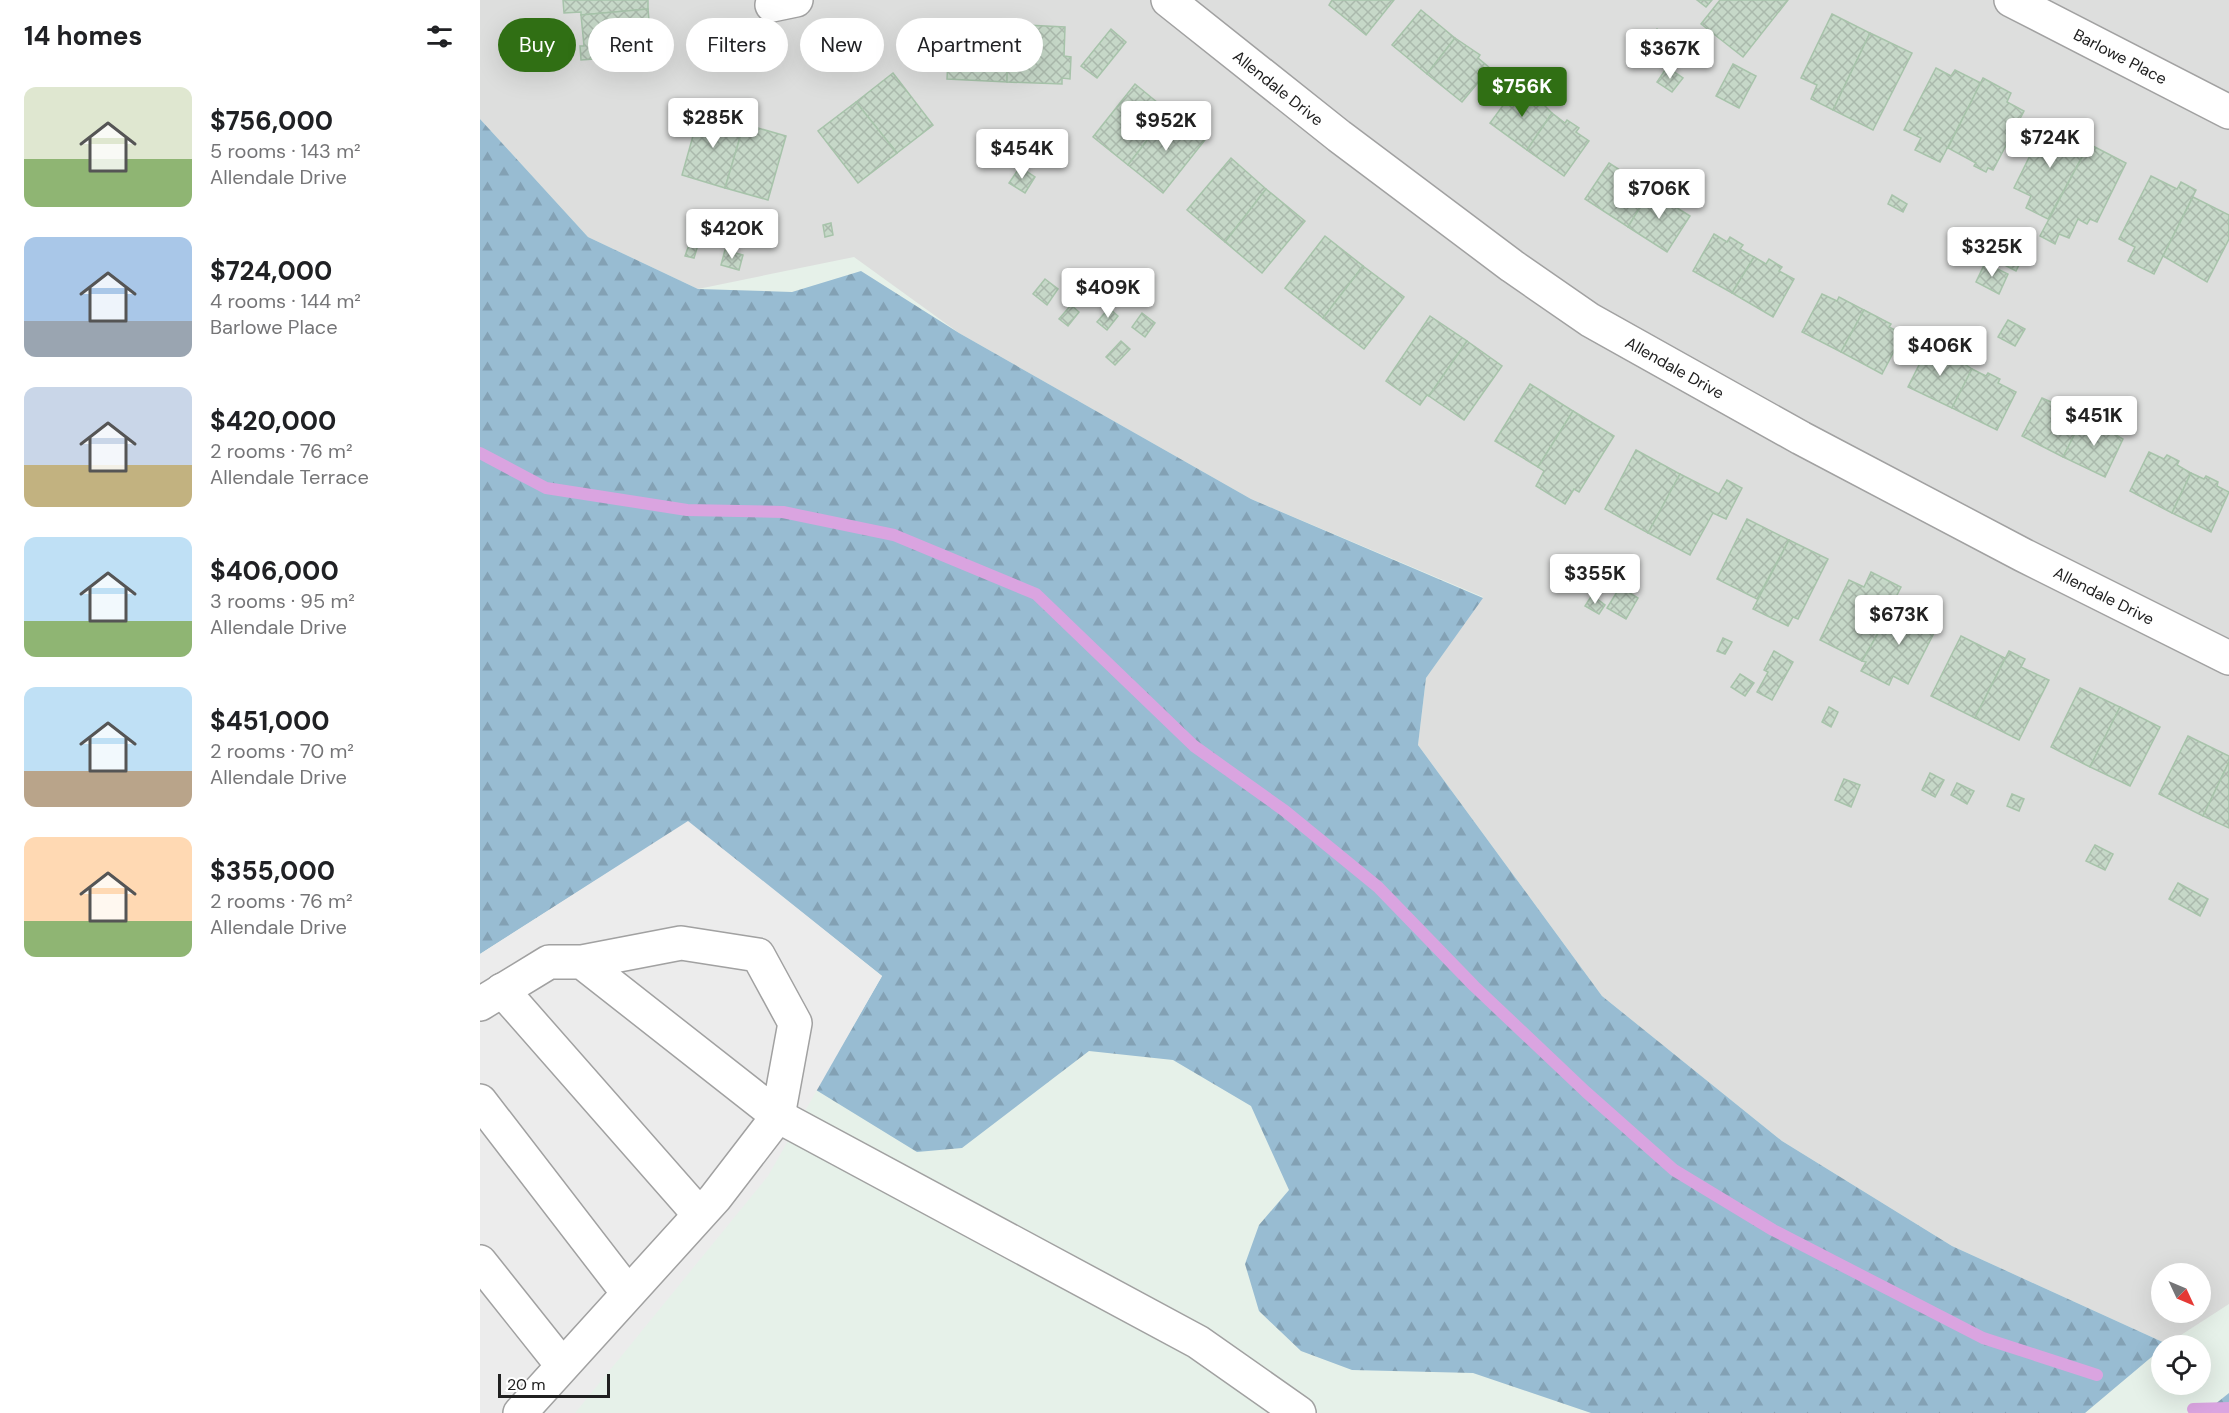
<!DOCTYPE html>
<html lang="en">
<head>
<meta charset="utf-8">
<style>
  body { margin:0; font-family:"DM Sans",sans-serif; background:#f6f6f6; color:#202124; height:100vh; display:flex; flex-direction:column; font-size:22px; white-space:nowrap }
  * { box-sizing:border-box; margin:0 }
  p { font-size:20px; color:#757577 }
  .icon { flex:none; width:33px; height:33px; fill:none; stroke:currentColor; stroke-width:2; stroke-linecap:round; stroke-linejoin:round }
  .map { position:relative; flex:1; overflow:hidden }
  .panel { display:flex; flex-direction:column; background:#fff; width:480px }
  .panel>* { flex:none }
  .guide { position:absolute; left:18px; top:18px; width:570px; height:54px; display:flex; gap:12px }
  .needle { width:39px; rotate:134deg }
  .fabs { position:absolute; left:1671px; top:1263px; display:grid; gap:12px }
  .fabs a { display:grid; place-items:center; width:60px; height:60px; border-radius:50%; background:#fff; box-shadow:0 6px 24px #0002; font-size:30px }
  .scale { position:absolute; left:18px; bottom:15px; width:112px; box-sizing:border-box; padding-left:6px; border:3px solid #202020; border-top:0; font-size:16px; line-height:21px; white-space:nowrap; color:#202020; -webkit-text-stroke:4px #fff; paint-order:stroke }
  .price { position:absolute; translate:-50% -51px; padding:0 14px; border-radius:6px; background:#fff; color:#222; font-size:20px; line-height:39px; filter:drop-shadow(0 2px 3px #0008) }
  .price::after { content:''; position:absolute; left:50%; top:36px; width:18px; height:14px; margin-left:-9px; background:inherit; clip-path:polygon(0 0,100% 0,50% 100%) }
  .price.on { background:#306f14; color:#fff }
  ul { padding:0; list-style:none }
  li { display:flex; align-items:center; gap:18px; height:150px; padding:0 24px }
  li span { display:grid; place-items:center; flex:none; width:168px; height:120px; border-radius:12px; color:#555 }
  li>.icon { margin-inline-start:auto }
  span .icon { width:72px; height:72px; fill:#fffc; stroke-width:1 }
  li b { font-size:26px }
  h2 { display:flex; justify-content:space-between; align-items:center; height:72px; padding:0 24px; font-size:26px }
  .tag { padding:0 21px; border-radius:27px; background:#fff; box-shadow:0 6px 24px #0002; font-size:21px; line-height:54px }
  .tag.on { background:#306f14; color:#fff }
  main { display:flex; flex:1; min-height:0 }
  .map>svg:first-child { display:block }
  .residential { fill:#dddedd; fill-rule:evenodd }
  .forest { fill:url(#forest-firs) }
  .parking { fill:#ececec }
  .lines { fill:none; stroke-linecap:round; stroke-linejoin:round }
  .stream { stroke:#daa4e0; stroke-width:12 }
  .building { fill:url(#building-cross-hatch); stroke:#a7c3aa; stroke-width:1.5 }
  .minor-casing { stroke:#a1a1a1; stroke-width:36 }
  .minor { stroke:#fff; stroke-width:33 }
  .labels { text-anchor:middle; stroke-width:4.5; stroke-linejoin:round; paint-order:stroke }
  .street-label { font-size:16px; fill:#202020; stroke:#fff }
</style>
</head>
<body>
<main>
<section class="panel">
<h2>14 homes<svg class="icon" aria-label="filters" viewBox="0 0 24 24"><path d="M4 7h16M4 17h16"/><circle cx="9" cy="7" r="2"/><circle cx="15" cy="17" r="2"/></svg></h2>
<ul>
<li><span style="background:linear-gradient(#dfe7d0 60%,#8fb573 0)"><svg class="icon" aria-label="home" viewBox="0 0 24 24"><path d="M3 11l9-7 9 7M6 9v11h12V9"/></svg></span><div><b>$756,000</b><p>5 rooms · 143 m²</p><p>Allendale Drive</p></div></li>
<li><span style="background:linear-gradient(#a9c7e8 70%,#9aa5b1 0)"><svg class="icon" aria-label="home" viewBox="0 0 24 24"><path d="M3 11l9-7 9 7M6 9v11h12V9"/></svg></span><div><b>$724,000</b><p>4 rooms · 144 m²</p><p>Barlowe Place</p></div></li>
<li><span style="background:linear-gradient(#c9d6e8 65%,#c2b280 0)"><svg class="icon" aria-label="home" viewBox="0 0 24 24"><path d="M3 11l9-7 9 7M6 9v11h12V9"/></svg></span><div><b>$420,000</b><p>2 rooms · 76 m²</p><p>Allendale Terrace</p></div></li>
<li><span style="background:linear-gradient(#bfe0f5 70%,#8fb573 0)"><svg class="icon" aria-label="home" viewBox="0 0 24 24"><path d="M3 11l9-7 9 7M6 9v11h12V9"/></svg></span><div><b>$406,000</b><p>3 rooms · 95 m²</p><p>Allendale Drive</p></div></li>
<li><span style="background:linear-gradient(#bfe0f5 70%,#b9a48a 0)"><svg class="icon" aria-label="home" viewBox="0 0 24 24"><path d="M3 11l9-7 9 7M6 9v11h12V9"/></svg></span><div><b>$451,000</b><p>2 rooms · 70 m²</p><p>Allendale Drive</p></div></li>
<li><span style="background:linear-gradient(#ffd9b3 70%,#8fb573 0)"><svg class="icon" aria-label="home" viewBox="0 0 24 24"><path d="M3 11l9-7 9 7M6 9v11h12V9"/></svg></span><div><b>$355,000</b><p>2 rooms · 76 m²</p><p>Allendale Drive</p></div></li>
</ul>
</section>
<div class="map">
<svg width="1749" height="1413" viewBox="0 0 1749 1413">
  <defs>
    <pattern id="forest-firs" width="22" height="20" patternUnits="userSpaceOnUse" patternTransform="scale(1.5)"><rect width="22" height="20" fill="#98bcd2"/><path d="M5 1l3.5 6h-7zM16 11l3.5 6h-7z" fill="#83a1b4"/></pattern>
    <pattern id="building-cross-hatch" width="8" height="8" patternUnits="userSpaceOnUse" patternTransform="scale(1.5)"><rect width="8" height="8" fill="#c6d8c8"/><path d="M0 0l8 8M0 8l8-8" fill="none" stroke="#aab9ac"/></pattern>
  </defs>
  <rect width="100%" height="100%" fill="#e6f1e9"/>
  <path class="residential" d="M0,0H1749V1304L1687,1344L1472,1246L1302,1141L1122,996L938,745L946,678L1003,597L771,499L479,333L374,257L218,289L108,237L0,119ZM1682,1274H1720V1312H1682Z"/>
  <g class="forest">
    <polygon points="0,119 108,237 218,289 312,292 381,271 479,333 771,499 1003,598 946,678 938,745 1122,996 1302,1141 1472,1246 1687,1344 1605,1413 1111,1413 993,1373 872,1370 821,1351 779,1311 765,1264 779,1225 809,1190 771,1106 693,1060 609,1051 482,1148 437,1152 336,1090 402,976 208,822 0,954"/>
    <polygon points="1749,1393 1749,1413 1724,1413"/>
  </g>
  <polygon class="parking" points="208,821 402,976 288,1176 95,1413 0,1413 0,954"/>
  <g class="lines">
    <g class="stream">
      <polyline points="0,453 66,488 207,510 303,512 414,535 556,594 714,746 805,811 898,887 994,986 1106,1092 1194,1170 1293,1230 1503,1338 1617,1375"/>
      <polyline points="1713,1409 1749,1408"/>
    </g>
  </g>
  <g class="building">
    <polygon points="83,0 168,0 168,9 101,15 101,12 84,13"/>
    <polygon points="852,0 914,0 886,35 849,5"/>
    <polygon points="1217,0 1232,0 1226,7"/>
    <polygon points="1240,0 1308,0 1263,57 1221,24"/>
    <polygon points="168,9 172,55 101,60 100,46 104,46 101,15"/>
    <polygon points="941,10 975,38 947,74 912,45"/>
    <polygon points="1352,14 1390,33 1353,110 1331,99 1337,85 1321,78"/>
    <polygon points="69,22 69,35 51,36 51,23"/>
    <polygon points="470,22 528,24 527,82 467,79"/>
    <polygon points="528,24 585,27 584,56 591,57 590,79 582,78 582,84 527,82"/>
    <polygon points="631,29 646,42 617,78 601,66"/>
    <polygon points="1177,29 1192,43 1179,57 1164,43"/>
    <polygon points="1390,33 1432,53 1393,130 1353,110"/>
    <polygon points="975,38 1000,55 998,58 1010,68 982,102 947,74"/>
    <polygon points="1253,64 1276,76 1259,108 1236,96"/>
    <polygon points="1187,67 1203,78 1192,92 1177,82"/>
    <polygon points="1456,68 1471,76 1475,70 1501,83 1460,162 1435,150 1441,138 1424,130"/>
    <polygon points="413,73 453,125 417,153 376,102"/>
    <polygon points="1503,78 1531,93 1527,102 1544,111 1513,170 1508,168 1506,172 1494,166 1496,163 1468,148"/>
    <polygon points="655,84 689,112 648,165 613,137"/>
    <polygon points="1036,88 1049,97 1052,93 1072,113 1047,150 1010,123"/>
    <polygon points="376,102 417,153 378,183 338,131"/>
    <polygon points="220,111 264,124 245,188 202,175"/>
    <polygon points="689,112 725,140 683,193 648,165"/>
    <polygon points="1072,113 1085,123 1087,120 1099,128 1096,132 1109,141 1084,176 1047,150"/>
    <polygon points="1566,123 1609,144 1568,219 1546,208 1551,196 1534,188"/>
    <polygon points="264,124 306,136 288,200 245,188"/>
    <polygon points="1609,144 1646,163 1617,222 1610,219 1607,224 1598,219 1589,238 1579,234 1575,244 1560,236"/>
    <polygon points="751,158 786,189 745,242 707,210"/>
    <polygon points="1129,163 1146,174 1149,170 1160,177 1157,181 1171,189 1148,227 1105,199"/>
    <polygon points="540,167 555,177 545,193 529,183"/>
    <polygon points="1671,176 1697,189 1701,182 1716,190 1674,274 1648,261 1655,247 1639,239"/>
    <polygon points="786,189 825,221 782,273 745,242"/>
    <polygon points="1171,189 1197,202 1194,206 1210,216 1187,252 1148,227"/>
    <polygon points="1412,195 1427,204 1423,212 1408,204"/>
    <polygon points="1713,197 1749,215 1749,239 1727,282 1683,256"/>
    <polygon points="351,223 353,235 345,237 343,225"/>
    <polygon points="1234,234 1247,242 1250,237 1263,245 1260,249 1274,257 1252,293 1213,271"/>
    <polygon points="1519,234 1547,249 1536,271 1507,256"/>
    <polygon points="845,236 883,266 843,318 805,288"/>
    <polygon points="210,242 218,245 214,258 205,256"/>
    <polygon points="245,250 263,255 259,270 241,265"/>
    <polygon points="1274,257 1286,264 1289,259 1302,267 1299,271 1314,279 1293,317 1252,293"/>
    <polygon points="1505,263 1528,274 1519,294 1496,282"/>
    <polygon points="883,266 924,297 884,349 843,318"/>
    <polygon points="565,279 578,289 567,305 553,294"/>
    <polygon points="1342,294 1357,301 1359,297 1384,310 1361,352 1322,332"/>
    <polygon points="591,305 599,312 588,326 579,319"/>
    <polygon points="629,308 638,316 627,330 617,322"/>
    <polygon points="1384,310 1411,324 1409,327 1423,334 1402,374 1361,352"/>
    <polygon points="662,313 675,323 665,337 652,327"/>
    <polygon points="950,316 987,341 949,396 947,395 940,405 906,381"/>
    <polygon points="1528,320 1545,329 1535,346 1518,337"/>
    <polygon points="641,341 650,349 635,365 626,357"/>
    <polygon points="987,341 1022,366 984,420 949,396"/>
    <polygon points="1448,347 1466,357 1468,353 1492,369 1472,408 1428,387"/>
    <polygon points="1492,369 1506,376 1508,373 1520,379 1518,383 1536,392 1517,430 1472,408"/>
    <polygon points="1050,384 1093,411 1058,467 1015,441"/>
    <polygon points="1562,398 1578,405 1580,401 1591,407 1590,411 1603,418 1583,457 1542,436"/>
    <polygon points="1093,411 1134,436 1099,492 1094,489 1085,504 1056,486 1064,471 1058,467"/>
    <polygon points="1603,418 1618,425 1620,421 1631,427 1629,431 1643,439 1625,477 1583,457"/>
    <polygon points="1156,450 1200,474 1168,533 1125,509"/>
    <polygon points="1669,452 1684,459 1687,455 1699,461 1697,465 1711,473 1692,513 1650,491"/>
    <polygon points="1711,473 1724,479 1726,476 1738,482 1737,486 1749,492 1731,532 1692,513"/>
    <polygon points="1200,474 1239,494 1247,480 1262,488 1246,519 1233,513 1210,555 1168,533"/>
    <polygon points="1267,519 1309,540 1277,599 1237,579"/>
    <polygon points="1309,540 1348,559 1318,619 1313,617 1308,626 1273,609"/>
    <polygon points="1112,569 1129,581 1119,595 1102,583"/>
    <polygon points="1391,572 1421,587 1413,603 1415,604 1382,661 1340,640 1369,580 1384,587"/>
    <polygon points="1140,587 1158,598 1146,619 1127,608"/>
    <polygon points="1112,595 1125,605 1119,614 1105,606"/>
    <polygon points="1415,604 1458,625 1428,684 1413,676 1409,685 1381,671 1386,662 1382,661"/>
    <polygon points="1481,636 1525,658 1495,718 1451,696"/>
    <polygon points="1243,638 1252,642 1245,654 1237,651"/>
    <polygon points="1294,651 1313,662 1292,700 1277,692 1288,672 1284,670"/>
    <polygon points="1529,651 1545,659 1541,667 1569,680 1539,740 1495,718"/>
    <polygon points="1260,674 1274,683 1265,696 1251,687"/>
    <polygon points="1600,688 1640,707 1610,767 1571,747"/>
    <polygon points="1349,707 1358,712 1351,727 1342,722"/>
    <polygon points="1640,707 1680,727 1650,786 1610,767"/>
    <polygon points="1708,736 1749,756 1749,762 1723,816 1679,794"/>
    <polygon points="1749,762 1749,828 1723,816"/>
    <polygon points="1450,773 1464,780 1455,797 1442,790"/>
    <polygon points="1364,779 1380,785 1371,807 1355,800"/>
    <polygon points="1477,783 1494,791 1487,804 1471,795"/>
    <polygon points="1532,794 1544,799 1539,811 1527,806"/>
    <polygon points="1615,845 1633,854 1625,870 1606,861"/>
    <polygon points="1698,883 1728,899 1720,916 1689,899"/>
  </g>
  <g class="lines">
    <g class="minor-casing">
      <g id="minor">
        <path id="s1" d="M688,0L859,136L1032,266L1110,320L1321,438L1543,555L1749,658"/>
        <path id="s2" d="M1531,0L1749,112"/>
        <polyline points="292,5 316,0"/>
        <polyline points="22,990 219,1214"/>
        <polyline points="0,1004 69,962 102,962 298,1116 315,1023 278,955 201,943 102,962"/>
        <polyline points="0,1101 148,1293"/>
        <polyline points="0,1262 82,1365"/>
        <polyline points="40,1413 235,1198 298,1116 718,1342 819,1413"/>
      </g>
    </g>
    <use href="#minor" class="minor"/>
  </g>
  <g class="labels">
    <g class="street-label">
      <text dy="6" stroke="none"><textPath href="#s2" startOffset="123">Barlowe Place</textPath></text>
      <text dy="6" stroke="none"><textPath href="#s1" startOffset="141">Allendale Drive</textPath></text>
      <text dy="6" stroke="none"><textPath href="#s1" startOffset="627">Allendale Drive</textPath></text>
      <text dy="6" stroke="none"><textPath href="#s1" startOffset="1113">Allendale Drive</textPath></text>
    </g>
  </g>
</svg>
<div class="fabs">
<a><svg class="needle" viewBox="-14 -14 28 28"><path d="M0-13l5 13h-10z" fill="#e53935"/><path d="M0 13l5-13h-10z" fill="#757577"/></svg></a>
<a><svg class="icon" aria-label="locate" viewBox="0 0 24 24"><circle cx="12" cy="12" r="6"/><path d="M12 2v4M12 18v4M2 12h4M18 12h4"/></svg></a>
</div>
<div class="scale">20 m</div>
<b class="price" style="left:1190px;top:80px">$367K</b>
<b class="price on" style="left:1042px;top:118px">$756K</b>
<b class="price" style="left:233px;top:149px">$285K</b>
<b class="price" style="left:686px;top:152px">$952K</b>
<b class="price" style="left:1570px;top:169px">$724K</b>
<b class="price" style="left:542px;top:180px">$454K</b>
<b class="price" style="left:1179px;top:220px">$706K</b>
<b class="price" style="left:252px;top:260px">$420K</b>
<b class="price" style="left:1512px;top:278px">$325K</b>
<b class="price" style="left:628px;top:319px">$409K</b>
<b class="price" style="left:1460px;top:377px">$406K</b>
<b class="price" style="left:1614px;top:447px">$451K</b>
<b class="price" style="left:1115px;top:605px">$355K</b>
<b class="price" style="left:1419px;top:646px">$673K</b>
<div class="guide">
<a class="tag on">Buy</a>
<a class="tag">Rent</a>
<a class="tag">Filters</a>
<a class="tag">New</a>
<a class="tag">Apartment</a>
</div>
</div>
</main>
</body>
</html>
